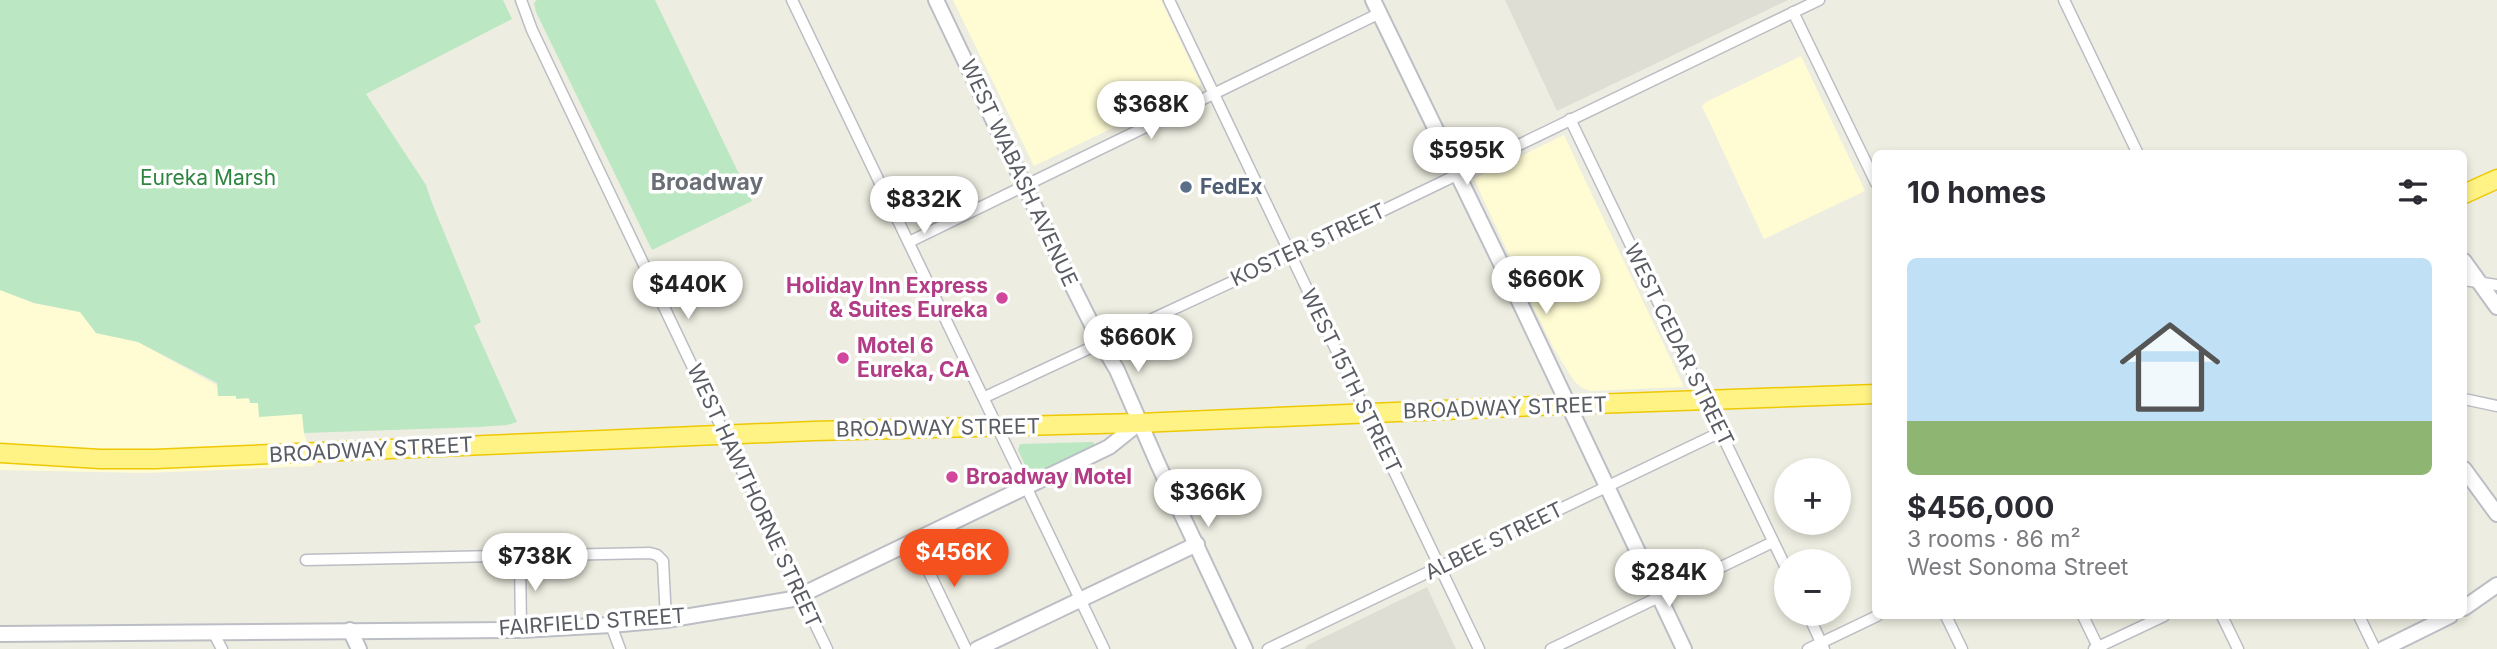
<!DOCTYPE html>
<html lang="en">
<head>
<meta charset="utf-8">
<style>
  body { margin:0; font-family:Inter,sans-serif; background:#f7f7f7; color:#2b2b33; height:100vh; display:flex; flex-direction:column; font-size:26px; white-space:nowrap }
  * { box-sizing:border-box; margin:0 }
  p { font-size:23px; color:#7c7c81 }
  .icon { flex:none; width:38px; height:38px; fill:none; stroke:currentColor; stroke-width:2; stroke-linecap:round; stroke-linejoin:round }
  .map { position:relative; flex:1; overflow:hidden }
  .panel { position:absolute; left:1872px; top:150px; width:595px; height:469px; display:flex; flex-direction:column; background:#fff; border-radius:10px; box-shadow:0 4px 10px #0003 }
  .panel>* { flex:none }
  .controls { position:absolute; left:1774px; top:458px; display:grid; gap:14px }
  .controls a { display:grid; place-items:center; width:77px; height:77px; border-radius:50%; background:#fff; box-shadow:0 4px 10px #0003; font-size:35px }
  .price { position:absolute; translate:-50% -60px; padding:0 16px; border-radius:24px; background:#fff; color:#222; font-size:23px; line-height:46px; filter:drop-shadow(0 2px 4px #0008) }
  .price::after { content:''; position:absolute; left:50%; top:42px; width:21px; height:16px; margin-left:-10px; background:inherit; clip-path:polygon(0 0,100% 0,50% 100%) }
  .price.selected { background:#f5511f; color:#fff }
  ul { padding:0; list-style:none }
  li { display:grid; align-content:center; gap:14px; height:371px; padding:0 35px }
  li span { display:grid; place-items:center; height:217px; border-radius:10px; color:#555 }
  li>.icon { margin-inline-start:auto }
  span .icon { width:126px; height:126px; fill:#fffc; stroke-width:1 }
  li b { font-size:30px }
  h2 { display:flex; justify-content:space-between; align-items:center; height:84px; padding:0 35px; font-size:30px }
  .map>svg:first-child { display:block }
  .commercial { fill:#fffcd4 }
  .industrial { fill:#deded5 }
  .green { fill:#bbe7c2 }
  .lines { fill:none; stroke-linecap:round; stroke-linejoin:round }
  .street-casing { stroke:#bbbdc4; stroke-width:13 }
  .secondary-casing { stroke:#bcbec6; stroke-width:18 }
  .highway-casing { stroke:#eec800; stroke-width:21 }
  .street { stroke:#fff; stroke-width:10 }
  .secondary { stroke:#fff; stroke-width:14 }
  .highway { stroke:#fff386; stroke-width:18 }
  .service-dot { fill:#5c6f8a; stroke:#fff; stroke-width:2.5 }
  .hotel-dot { fill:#d1479c; stroke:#fff; stroke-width:2.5 }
  .labels { text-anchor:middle; stroke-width:7; stroke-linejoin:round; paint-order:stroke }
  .street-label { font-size:21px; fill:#595c63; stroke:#fff }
  .park-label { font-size:21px; fill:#2e8540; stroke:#fff }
  .service-label { font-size:21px; font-weight:bold; fill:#4e5e75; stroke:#fff; text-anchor:start }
  .hotel-label { font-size:21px; font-weight:bold; fill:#b23c85; stroke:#fff; text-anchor:start }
  .neighbourhood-label { font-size:23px; font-weight:bold; fill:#6a6e75; stroke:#fff }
</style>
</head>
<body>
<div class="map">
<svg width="2497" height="649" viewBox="0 0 2497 649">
  <rect width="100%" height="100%" fill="#eeede1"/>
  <g class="commercial">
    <polygon points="953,0 1161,0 1201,85 1034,166"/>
    <polygon points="1801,56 1865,191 1764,239 1702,106 1706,102"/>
    <polygon points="1564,135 1585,180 1684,387 1591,391 1582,388 1574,381 1553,347 1529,298 1474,179"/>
    <polygon points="0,290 34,303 80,312 96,333 138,342 236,396 303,414 304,433 314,466 145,473 0,470"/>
  </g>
  <g class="industrial">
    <polygon points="1505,0 1788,0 1557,111"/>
    <polygon points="1427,587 1456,649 1305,649 1308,645"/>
  </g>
  <g class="green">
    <polygon points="0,0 503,0 512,19 366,94 426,185 432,203 481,322 474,326 517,422 507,425 478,427 304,433 302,414 259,417 258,403 250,403 249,398 236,399 236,396 218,396 217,383 138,342 96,333 80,312 34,303 0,290"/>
    <polygon points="537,0 655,0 752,201 652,250 536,12 534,3"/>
    <polygon points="1093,442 1095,446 1030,476 1018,450 1020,444"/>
  </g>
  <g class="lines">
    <g class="street-casing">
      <g id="street">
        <polyline points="521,0 532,30 827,649"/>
        <polyline points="792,0 1104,649"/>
        <polyline points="1169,0 1479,649"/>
        <polyline points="2064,0 2138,154"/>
        <polyline points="1793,12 1876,183"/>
        <polyline points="1570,119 1787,570"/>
        <polyline points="909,242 1380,13"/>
        <polyline points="2464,280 2497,285"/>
        <polyline points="985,397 1326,238 1819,0"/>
        <polyline points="2464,399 2497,406"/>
        <polyline points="914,541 966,649"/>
        <polyline points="520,557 521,630"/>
        <polyline points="306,560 650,553 657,555 663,561 666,620"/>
        <polyline points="1808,614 1824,649"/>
        <polyline points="1946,616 1962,649"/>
        <polyline points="2083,616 2099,649"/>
        <polyline points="2222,616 2238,649"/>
        <polyline points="2359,616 2375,649"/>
        <polyline points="611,625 620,649"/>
        <polyline points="214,634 222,649"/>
        <polyline points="1268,649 1721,432"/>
        <polyline points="1551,649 1773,542"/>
        <polyline points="1808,649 1877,616"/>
        <polyline points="2094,649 2164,616"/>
      </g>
    </g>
    <g class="secondary-casing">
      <g id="secondary">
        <polyline points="936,0 1069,279 1101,343 1117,370 1158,464 1245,649"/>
        <polyline points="1373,0 1521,305 1684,649"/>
        <polyline points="2464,261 2497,307"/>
        <polyline points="2464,469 2497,514"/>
        <polyline points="2464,608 2497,585"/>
        <polyline points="350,630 359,649"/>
        <polyline points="0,634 521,630 611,625 666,620 793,599 1109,447 1139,423"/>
        <polyline points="977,649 1197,544"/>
        <polyline points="2383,649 2450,616"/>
      </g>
    </g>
    <g class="highway-casing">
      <g id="highway">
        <polyline points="2464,194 2497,179"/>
        <polyline points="0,453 100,459 155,459 813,431 1139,423 1535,406 1876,394"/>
      </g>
    </g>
    <use href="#street" class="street"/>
    <use href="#secondary" class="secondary"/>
    <use href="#highway" class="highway"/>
  </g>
  <circle class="service-dot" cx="1186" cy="187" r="7"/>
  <g class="hotel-dot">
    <circle cx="1002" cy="298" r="7"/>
    <circle cx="843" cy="358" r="7"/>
    <circle cx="952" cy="477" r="7"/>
  </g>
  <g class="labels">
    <g class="street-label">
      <text transform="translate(1019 173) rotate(65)" y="7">WEST WABASH AVENUE</text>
      <text transform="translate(1308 245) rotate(-25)" y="7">KOSTER STREET</text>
      <text transform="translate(1679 345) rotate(64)" y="7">WEST CEDAR STREET</text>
      <text transform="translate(1351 381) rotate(64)" y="7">WEST 15TH STREET</text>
      <text transform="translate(1505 408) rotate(-2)" y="7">BROADWAY STREET</text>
      <text transform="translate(938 428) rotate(-1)" y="7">BROADWAY STREET</text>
      <text transform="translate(371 450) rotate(-3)" y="7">BROADWAY STREET</text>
      <text transform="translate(754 496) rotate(65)" y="7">WEST HAWTHORNE STREET</text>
      <text transform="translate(1494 541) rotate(-26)" y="7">ALBEE STREET</text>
      <text transform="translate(592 622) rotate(-4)" y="7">FAIRFIELD STREET</text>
    </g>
    <g class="park-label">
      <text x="208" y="185">Eureka Marsh</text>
    </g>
    <g class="service-label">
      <text x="1200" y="194">FedEx</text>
    </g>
    <g class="hotel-label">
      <text x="988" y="293" text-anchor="end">Holiday Inn Express<tspan x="988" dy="24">&amp; Suites Eureka</tspan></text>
      <text x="857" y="353">Motel 6<tspan x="857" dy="24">Eureka, CA</tspan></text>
      <text x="966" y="484">Broadway Motel</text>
    </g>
    <g class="neighbourhood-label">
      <text x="707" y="190">Broadway</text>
    </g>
  </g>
</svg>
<div class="controls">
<a>+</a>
<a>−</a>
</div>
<b class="price" style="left:1151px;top:141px">$368K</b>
<b class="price" style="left:1467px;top:187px">$595K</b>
<b class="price" style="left:924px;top:236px">$832K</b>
<b class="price" style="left:1546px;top:316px">$660K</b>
<b class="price" style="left:688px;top:321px">$440K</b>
<b class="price" style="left:1138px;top:374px">$660K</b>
<b class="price" style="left:1208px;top:529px">$366K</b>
<b class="price selected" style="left:954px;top:589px">$456K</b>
<b class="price" style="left:535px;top:593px">$738K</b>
<b class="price" style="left:1669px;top:609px">$284K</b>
<section class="panel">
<h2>10 homes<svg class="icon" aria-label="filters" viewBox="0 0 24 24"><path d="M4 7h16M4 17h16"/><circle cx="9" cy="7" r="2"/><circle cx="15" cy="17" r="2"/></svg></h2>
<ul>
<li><span style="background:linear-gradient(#bfe0f5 75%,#8fb573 0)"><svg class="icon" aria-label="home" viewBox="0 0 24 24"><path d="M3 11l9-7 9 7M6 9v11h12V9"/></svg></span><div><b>$456,000</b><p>3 rooms · 86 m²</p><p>West Sonoma Street</p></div></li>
</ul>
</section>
</div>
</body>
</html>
